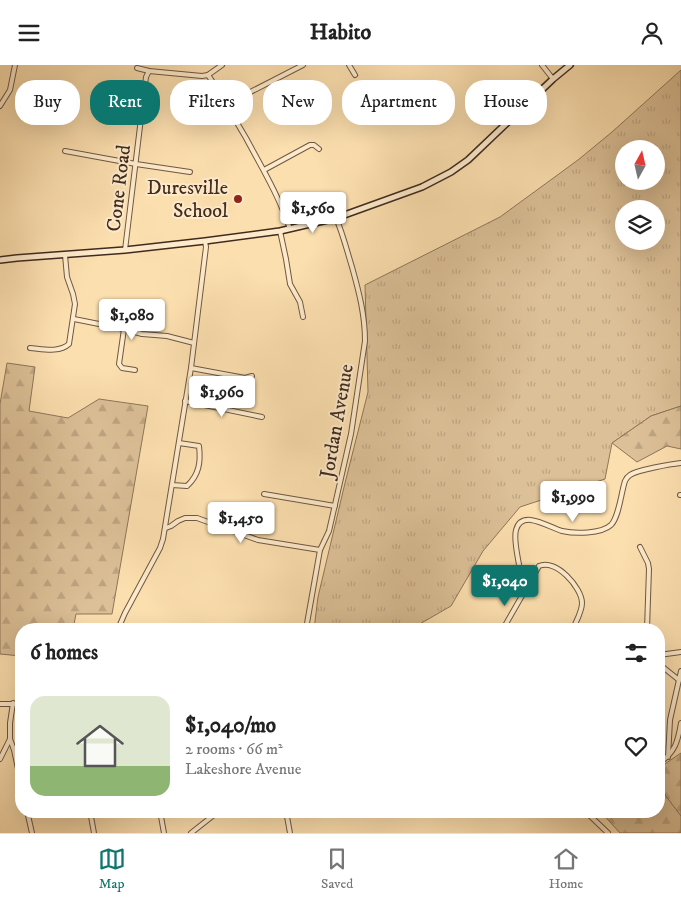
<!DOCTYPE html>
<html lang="en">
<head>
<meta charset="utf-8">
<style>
  body { margin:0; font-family:"IM FELL DW Pica",serif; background:#f2f2f2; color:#222; height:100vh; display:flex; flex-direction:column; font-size:19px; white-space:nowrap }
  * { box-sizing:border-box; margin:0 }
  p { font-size:16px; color:#767676 }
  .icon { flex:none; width:28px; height:28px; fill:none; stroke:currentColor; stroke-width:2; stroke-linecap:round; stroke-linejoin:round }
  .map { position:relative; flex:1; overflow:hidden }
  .drawer { position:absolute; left:15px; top:558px; width:650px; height:195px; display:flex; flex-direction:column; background:#fff; border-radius:20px; box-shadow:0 5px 20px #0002 }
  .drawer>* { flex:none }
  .hud { position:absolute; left:15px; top:15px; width:651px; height:45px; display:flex; gap:10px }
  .needle { width:32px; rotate:8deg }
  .controls { position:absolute; left:615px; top:75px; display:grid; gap:10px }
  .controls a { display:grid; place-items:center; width:50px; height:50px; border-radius:50%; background:#fff; box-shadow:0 5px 20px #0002; font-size:25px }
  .price { position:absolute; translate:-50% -42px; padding:0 11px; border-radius:5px; background:#fff; color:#222; font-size:16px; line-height:32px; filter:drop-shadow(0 1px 2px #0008) }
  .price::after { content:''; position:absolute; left:50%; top:30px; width:15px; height:11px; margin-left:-8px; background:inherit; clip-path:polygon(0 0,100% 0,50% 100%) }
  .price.on { background:#0f766e; color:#fff }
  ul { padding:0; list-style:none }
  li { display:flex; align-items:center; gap:15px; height:125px; padding:0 15px }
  li span { display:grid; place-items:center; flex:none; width:140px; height:100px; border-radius:15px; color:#555 }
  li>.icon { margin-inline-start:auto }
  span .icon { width:60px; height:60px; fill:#fffc; stroke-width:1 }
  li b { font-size:21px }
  h2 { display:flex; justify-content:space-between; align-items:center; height:60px; padding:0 15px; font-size:21px }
  .chip { padding:0 18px; border-radius:20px; background:#fff; box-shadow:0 5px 20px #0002; font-size:18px; line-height:45px }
  .chip.on { background:#0f766e; color:#fff }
  header { display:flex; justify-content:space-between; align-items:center; height:65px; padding:0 15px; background:#fff; font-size:22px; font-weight:700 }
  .dock { display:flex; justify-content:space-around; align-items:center; height:70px; border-top:1px solid #e0e0e0; background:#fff; font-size:14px; color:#767676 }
  .dock a { display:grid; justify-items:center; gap:2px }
  .dock .on { color:#0f766e }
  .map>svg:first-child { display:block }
  .grass { fill:url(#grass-tufts); stroke:#8e765b; fill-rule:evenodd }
  .forest { fill:url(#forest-firs); stroke:#8e765b }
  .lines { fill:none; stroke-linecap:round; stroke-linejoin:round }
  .stream { stroke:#8a7258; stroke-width:1 }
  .street-casing { stroke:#6f5843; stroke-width:6 }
  .secondary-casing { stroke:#402b1f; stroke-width:8 }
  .street { stroke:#fdeacb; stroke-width:4 }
  .secondary { stroke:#fdeacb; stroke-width:5 }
  .poi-dot { fill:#8f2418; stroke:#fdeacb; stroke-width:2 }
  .labels { text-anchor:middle; stroke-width:4; stroke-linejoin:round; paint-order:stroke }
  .poi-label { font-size:20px; fill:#402b1f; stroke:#fdeacb; text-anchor:end }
  .street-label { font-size:20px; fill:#402b1f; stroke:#fdeacb }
</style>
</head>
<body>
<header><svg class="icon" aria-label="menu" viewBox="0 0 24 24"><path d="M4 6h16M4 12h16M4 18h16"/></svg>Habito<svg class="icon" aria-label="person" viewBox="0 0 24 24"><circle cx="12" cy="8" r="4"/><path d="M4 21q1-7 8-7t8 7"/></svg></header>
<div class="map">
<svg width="681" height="768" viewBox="0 0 681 768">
  <defs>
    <pattern id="grass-tufts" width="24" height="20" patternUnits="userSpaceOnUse" patternTransform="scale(1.25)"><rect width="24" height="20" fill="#dcc097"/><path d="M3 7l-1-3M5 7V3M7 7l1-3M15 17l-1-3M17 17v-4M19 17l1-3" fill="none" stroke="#bea582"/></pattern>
    <pattern id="forest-firs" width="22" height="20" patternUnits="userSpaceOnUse" patternTransform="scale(1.25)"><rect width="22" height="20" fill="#dcc097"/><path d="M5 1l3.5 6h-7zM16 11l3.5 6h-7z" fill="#bea582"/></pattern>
  </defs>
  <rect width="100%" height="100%" fill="#fcdfaf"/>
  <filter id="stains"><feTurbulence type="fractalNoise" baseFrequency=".004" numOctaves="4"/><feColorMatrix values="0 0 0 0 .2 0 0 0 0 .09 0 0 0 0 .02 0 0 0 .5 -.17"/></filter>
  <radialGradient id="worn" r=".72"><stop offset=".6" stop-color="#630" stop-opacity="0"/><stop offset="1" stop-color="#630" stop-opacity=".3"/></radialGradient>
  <path class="grass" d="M681,5V341L651,351L612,378L605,414L520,442L483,486L451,541L411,564H314L318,532L345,418L368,327L365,220L500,152L578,95L612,67ZM624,84H656V116H624ZM624,144H656V176H624Z"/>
  <g class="forest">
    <polygon points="7,298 35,302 29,346 68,353 99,334 148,341 112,549 76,549 73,564 21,564 21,591 0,589 0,339"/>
    <polygon points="681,341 681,384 667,381 637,397 612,378 651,351"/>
    <polygon points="681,688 681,768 620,768 600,746 659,746 659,703"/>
  </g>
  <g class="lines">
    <polyline class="stream" points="659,722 681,751"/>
    <g class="street-casing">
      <g id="street">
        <polyline points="349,0 355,10"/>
        <polyline points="542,0 553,14"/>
        <polyline points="137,3 149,6 202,11 208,10 222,0"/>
        <path d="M208,10C222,30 233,52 246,73C262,103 279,131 290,164"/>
        <polyline points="174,29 181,36 186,38 220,44 228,43"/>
        <polyline points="227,39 303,0"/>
        <polyline points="0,41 10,25 15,0"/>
        <polyline points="65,86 136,99 190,107"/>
        <polyline points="264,105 310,80 314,80 319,84"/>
        <polyline points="280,166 286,194 290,219 300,237 303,252"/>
        <polyline points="125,185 146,12 149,6"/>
        <polyline points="74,254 124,264 142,269 167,271 194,278"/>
        <polyline points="124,264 119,299 122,303 135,305"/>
        <path d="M30,283C43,284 59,288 69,279L75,239L73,229L67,212L65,190"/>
        <polyline points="191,303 245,313 252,311"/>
        <polyline points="185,336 262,352"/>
        <path d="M172,420L187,421C199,410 201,397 199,381L179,378"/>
        <polyline points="264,429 335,441"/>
        <polyline points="680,430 681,430"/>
        <polyline points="166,463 171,461 178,456 185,453 197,453 258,475 320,485"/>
        <polyline points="640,482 648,498 649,504 647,564"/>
        <path d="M522,530C522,522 521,514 520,507C519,495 513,476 516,465C522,443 550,463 562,466C575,469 601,469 611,460C619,452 621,428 625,416C626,414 627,412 630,410C637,405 671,399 681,398"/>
        <polyline points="118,564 125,548 160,483 163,474 191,303 206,182 205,176"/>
        <path d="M306,564L320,485L329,466L351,369L365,276C365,250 359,227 352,202C347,186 343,169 336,153"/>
        <path d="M503,564L539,501C556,493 582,523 582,538C582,547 576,556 573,564"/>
        <polyline points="659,590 681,587"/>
        <polyline points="659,599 679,615"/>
        <polyline points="0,639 21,639"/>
        <polyline points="10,674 14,685 21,718"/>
        <polyline points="668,692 670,655 681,606"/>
        <polyline points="0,694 10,674 10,658 13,638"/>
        <path d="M659,698C675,688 678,676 681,658"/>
        <polyline points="27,746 32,768"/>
        <polyline points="90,746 94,768"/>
        <polyline points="160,746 164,768"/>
        <polyline points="286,746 290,768"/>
        <polyline points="585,746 608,768"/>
        <polyline points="191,768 219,746"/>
      </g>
    </g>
    <g class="secondary-casing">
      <polyline id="secondary" points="0,195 17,193 125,185 205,176 280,166 336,153 422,122 451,107 468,95 553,14 570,0"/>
    </g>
    <use href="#street" class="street"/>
    <use href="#secondary" class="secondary"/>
  </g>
  <circle class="poi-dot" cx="238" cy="134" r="5"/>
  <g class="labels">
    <g class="poi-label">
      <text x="228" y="129">Duresville<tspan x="228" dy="23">School</tspan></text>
    </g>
    <g class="street-label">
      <text transform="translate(118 123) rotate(-83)" y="7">Cone Road</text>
      <text transform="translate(336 356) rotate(-80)" y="7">Jordan Avenue</text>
    </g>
  </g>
  <rect width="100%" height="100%" filter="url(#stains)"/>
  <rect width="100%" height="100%" fill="url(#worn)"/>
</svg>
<div class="controls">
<a><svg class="needle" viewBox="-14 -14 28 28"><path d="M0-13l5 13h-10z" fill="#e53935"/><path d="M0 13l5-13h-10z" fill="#767676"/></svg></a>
<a><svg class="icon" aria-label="layers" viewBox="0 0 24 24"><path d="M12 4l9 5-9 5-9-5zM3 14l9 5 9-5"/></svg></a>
</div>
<b class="price" style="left:313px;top:169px">$1,560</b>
<b class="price" style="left:132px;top:276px">$1,080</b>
<b class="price" style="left:222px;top:353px">$1,960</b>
<b class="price" style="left:573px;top:458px">$1,990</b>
<b class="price" style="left:241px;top:479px">$1,450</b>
<b class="price on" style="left:505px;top:542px">$1,040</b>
<div class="hud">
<a class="chip">Buy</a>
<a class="chip on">Rent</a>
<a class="chip">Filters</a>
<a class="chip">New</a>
<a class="chip">Apartment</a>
<a class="chip">House</a>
</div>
<section class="drawer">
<h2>6 homes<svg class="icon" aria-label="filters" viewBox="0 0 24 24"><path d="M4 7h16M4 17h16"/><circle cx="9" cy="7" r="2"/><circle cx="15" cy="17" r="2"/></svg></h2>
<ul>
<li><span style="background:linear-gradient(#dfe7d0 70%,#8fb573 0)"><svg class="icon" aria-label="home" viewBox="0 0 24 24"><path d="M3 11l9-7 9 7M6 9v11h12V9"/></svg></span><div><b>$1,040/mo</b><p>2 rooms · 66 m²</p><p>Lakeshore Avenue</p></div><svg class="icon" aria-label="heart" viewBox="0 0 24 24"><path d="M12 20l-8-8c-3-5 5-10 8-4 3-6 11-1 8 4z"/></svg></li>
</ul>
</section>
</div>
<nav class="dock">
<a class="on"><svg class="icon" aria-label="map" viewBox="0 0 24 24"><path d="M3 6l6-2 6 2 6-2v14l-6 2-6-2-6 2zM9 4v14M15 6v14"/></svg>Map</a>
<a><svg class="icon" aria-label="saved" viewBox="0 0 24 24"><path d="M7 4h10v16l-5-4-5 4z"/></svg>Saved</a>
<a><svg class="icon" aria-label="home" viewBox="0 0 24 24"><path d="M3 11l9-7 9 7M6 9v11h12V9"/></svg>Home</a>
</nav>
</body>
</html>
